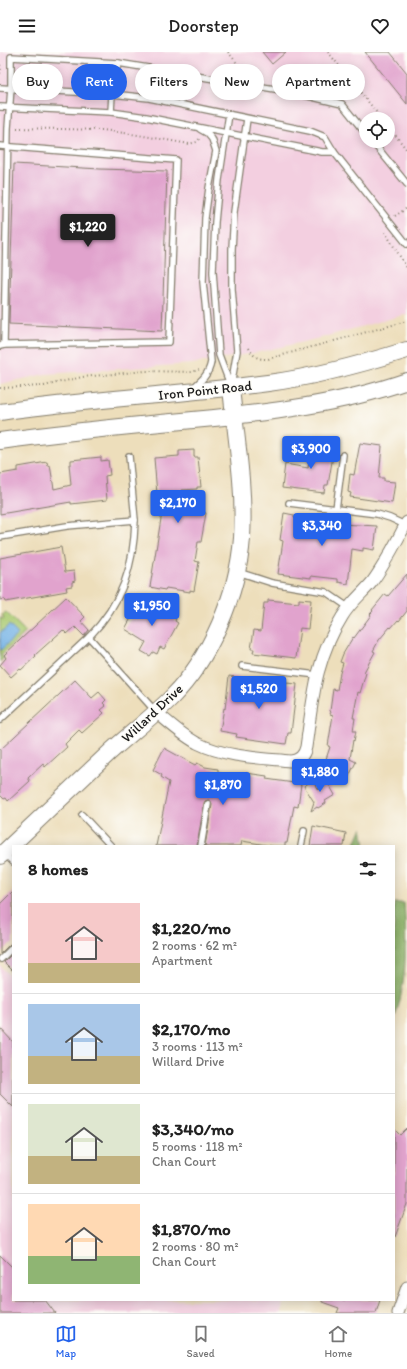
<!DOCTYPE html>
<html lang="en">
<head>
<meta charset="utf-8">
<style>
  body { margin:0; font-family:Itim,sans-serif; background:#f6f6f6; color:#222; height:100vh; display:flex; flex-direction:column; font-size:15px; white-space:nowrap }
  * { box-sizing:border-box; margin:0 }
  p { font-size:13px; color:#767676 }
  .icon { flex:none; width:22px; height:22px; fill:none; stroke:currentColor; stroke-width:2; stroke-linecap:round; stroke-linejoin:round }
  .map { position:relative; flex:1; overflow:hidden }
  .panel { position:absolute; left:12px; top:793px; width:383px; height:456px; display:flex; flex-direction:column; background:#fff; border-radius:0px; box-shadow:0 2px 10px #0003 }
  .panel>* { flex:none }
  .banner { position:absolute; left:12px; top:12px; width:383px; height:36px; display:flex; gap:8px }
  .fabs { position:absolute; left:359px; top:60px; display:grid; gap:8px }
  .fabs a { display:grid; place-items:center; width:36px; height:36px; border-radius:50%; background:#fff; box-shadow:0 2px 10px #0003; font-size:20px }
  .price { position:absolute; translate:-50% -34px; padding:0 9px; border-radius:4px; background:#2563eb; color:#fff; font-size:13px; line-height:26px; filter:drop-shadow(0 1px 2px #0008) }
  .price::after { content:''; position:absolute; left:50%; top:24px; width:12px; height:9px; margin-left:-6px; background:inherit; clip-path:polygon(0 0,100% 0,50% 100%) }
  .price.current { background:#222; color:#fff }
  ul { padding:0; list-style:none }
  li { display:flex; align-items:center; gap:12px; height:100px; padding:0 16px }
  li+li { border-top:1px solid #e0e0e0 }
  li span { display:grid; place-items:center; flex:none; width:112px; height:80px; border-radius:0px; color:#555 }
  li>.icon { margin-inline-start:auto }
  span .icon { width:48px; height:48px; fill:#fffc; stroke-width:1 }
  li b { font-size:17px }
  h2 { display:flex; justify-content:space-between; align-items:center; height:48px; padding:0 16px; font-size:17px }
  .tag { padding:0 14px; border-radius:18px; background:#fff; box-shadow:0 2px 10px #0003; font-size:14px; line-height:36px }
  .tag.current { background:#2563eb; color:#fff }
  header { display:flex; justify-content:space-between; align-items:center; height:52px; padding:0 16px; background:#fff; font-size:18px; font-weight:600 }
  .tab-bar { display:flex; justify-content:space-around; align-items:center; height:56px; border-top:1px solid #e0e0e0; background:#fff; font-size:11px; color:#767676 }
  .tab-bar a { display:grid; justify-items:center; gap:2px }
  .tab-bar .current { color:#2563eb }
  .map>svg:first-child { display:block }
  .built { fill:#f3cfe0; fill-rule:evenodd }
  .green { fill:#accb73; stroke:#647448 }
  .forest { fill:#89af65; stroke:#526640 }
  .water { fill:#71b0e4; stroke:#466680 }
  .building { fill:#e1a3cd }
  .lines { fill:none; stroke-linecap:round; stroke-linejoin:round }
  .lane-casing { stroke:#847d6c; stroke-width:8 }
  .street-casing { stroke:#847d6c; stroke-width:13 }
  .secondary-casing { stroke:#847d6c; stroke-width:18 }
  .path { stroke:#847d6c; stroke-width:2; stroke-dasharray:1 3; stroke-linecap:butt }
  .lane { stroke:#fff; stroke-width:5.5 }
  .street { stroke:#fff; stroke-width:11 }
  .secondary { stroke:#fff; stroke-width:16 }
  .labels { text-anchor:middle; stroke-width:3; stroke-linejoin:round; paint-order:stroke }
  .street-label { font-size:14px; fill:#1c1c1c; stroke:#fdfcf7 }
</style>
</head>
<body>
<header><svg class="icon" aria-label="menu" viewBox="0 0 24 24"><path d="M4 6h16M4 12h16M4 18h16"/></svg>Doorstep<svg class="icon" aria-label="heart" viewBox="0 0 24 24"><path d="M12 20l-8-8c-3-5 5-10 8-4 3-6 11-1 8 4z"/></svg></header>
<div class="map">
<svg width="407" height="1261" viewBox="0 0 407 1261">
  <rect width="100%" height="100%" fill="#fdfcf7"/>
  <filter id="ink" filterUnits="userSpaceOnUse"><feTurbulence type="fractalNoise" baseFrequency=".025" numOctaves="2"/><feDisplacementMap in="SourceGraphic" scale="8" xChannelSelector="R" yChannelSelector="G"/><feConvolveMatrix kernelMatrix="1 2 1 2 8 2 1 2 1" color-interpolation-filters="sRGB"/></filter>
  <filter id="wash" filterUnits="userSpaceOnUse"><feTurbulence type="fractalNoise" baseFrequency=".012" numOctaves="4" result="noise"/><feDisplacementMap in="SourceGraphic" scale="16" xChannelSelector="R" yChannelSelector="G"/><feGaussianBlur stdDeviation="0.9" result="paint"/><feColorMatrix in="noise" values="0 0 0 0 0 0 0 0 0 0 0 0 0 0 0 0 0 1.4 0 .05"/><feComposite in="paint" operator="in"/></filter>
  <g filter="url(#wash)">
    <rect width="100%" height="100%" fill="#eddebb"/>
    <g class="built">
      <path d="M0,0H407V262L320,286L259,300L191,312L45,322L0,332ZM366,67H388V89H366Z"/>
      <polygon points="0,913 13,928 13,1248 283,1248 282,1261 0,1261"/>
    </g>
    <polygon class="green" points="6,560 26,580 1,603 4,606 0,610 0,565 2,567 4,566 2,563"/>
    <g class="forest">
      <polygon points="362,775 365,794 354,794"/>
      <path d="M394,851H404C407,885 407,936 394,967Z"/>
    </g>
    <polygon class="water" points="9,573 18,582 1,598 0,597 0,581"/>
    <g id="blocks">
      <g class="building">
        <polygon points="262,0 286,0 272,12"/>
        <polygon points="365,0 390,0 407,21 407,52"/>
        <polygon points="14,112 100,117 167,119 162,279 9,272"/>
        <polygon points="310,388 335,392 328,433 325,433 324,441 282,436 285,412 308,416 311,397 309,397"/>
        <polygon points="360,391 382,394 379,426 384,426 384,429 395,430 392,451 350,445 351,441 348,440 350,422 354,423"/>
        <polygon points="194,398 194,405 198,405 201,435 197,435 197,437 182,438 179,454 203,458 203,460 206,461 201,490 198,490 195,509 199,510 194,539 190,538 190,540 166,536 165,538 150,535 165,442 157,442 154,406 179,404 179,399"/>
        <polygon points="101,405 101,409 108,408 110,423 105,424 107,448 71,452 71,450 0,462 0,422 18,419 18,415 47,410 48,414 50,413 54,437 71,433 69,412 71,412 71,408"/>
        <polygon points="284,461 294,463 294,466 317,469 318,465 342,468 341,472 377,474 374,498 363,496 363,499 352,497 348,532 338,530 338,527 311,524 311,526 278,522 283,489 280,488"/>
        <polygon points="61,495 65,520 74,519 75,529 72,530 72,534 66,535 67,539 5,550 4,547 0,548 0,506"/>
        <polygon points="407,522 407,559 399,569 398,568 391,576 390,575 379,588 373,599 375,600 364,620 366,621 360,641 358,640 353,666 355,666 353,679 356,679 354,689 353,688 350,707 356,710 346,730 323,722 335,714 325,710 330,695 328,694 333,663 330,662 331,660 330,659 333,637 337,638 340,621 343,611 340,610 343,602 353,585 354,586 371,563 370,562 373,559 372,558 385,542 388,544"/>
        <polygon points="66,545 85,565 81,569 89,578 84,584 75,575 67,582 63,578 35,603 36,604 21,618 20,617 11,625 0,613 6,606 4,603"/>
        <polygon points="142,546 156,554 155,556 176,567 175,569 178,571 164,597 160,595 157,602 153,600 150,604 141,599 146,590 125,577"/>
        <polygon points="299,547 311,548 308,577 300,576 296,606 253,601 254,597 251,597 254,578 261,579 264,551 268,551 268,548 299,551"/>
        <polygon points="229,624 263,629 262,630 286,633 286,631 297,632 291,681 288,681 286,692 236,685 237,682 220,679 224,656 225,657"/>
        <polygon points="75,628 92,646 99,640 106,648 103,651 106,654 101,658 104,661 82,681 79,678 65,692 67,695 45,715 43,712 28,726 30,729 8,749 6,746 4,747 0,743 0,698"/>
        <polygon points="164,696 195,713 197,711 205,715 218,717 218,721 242,724 242,722 246,723 246,721 267,724 266,727 301,732 298,755 294,754 287,791 285,791 285,794 273,794 242,789 241,794 205,794 212,753 211,749 208,748 205,749 204,751 197,794 156,794 169,730 161,725 162,723 153,718"/>
        <polygon points="324,724 335,743 325,749 326,751 318,756 317,755 311,759 314,750 304,734 313,728 319,738"/>
        <polygon points="313,774 346,781 344,794 310,794"/>
        <polygon points="13,839 13,891 10,892 0,902 0,852"/>
        <polygon points="13,901 13,919 4,910"/>
        <polygon points="0,976 13,990 13,1055 0,1042"/>
        <polygon points="407,1076 407,1152 395,1185 394,1184 394,1077 400,1083"/>
        <polygon points="0,1203 13,1216 13,1248 45,1248 55,1261 0,1261"/>
        <polygon points="322,1248 380,1248 376,1261 337,1261 339,1256 322,1250"/>
      </g>
    </g>
  </g>
  <g filter="url(#ink)">
    <use href="#blocks" fill-opacity="0" stroke="#847d6c" stroke-width="1"/>
    <g class="lines">
      <g class="lane-casing">
        <g id="lane">
          <polyline points="0,36 112,42 149,46 310,79 325,85 334,100 407,192"/>
          <polyline points="0,55 111,60 146,65 322,100 334,100"/>
          <polyline points="111,60 112,42 118,11"/>
          <polyline points="229,62 219,128 215,170 213,220 219,303 231,335"/>
          <polyline points="372,89 407,132"/>
          <polyline points="0,94 176,108 169,290 4,293 0,294"/>
          <polyline points="4,293 8,76 11,36 11,5 118,11 287,39 342,52 366,82"/>
          <polyline points="231,334 237,299 232,237 232,197 234,160 247,67"/>
          <path d="M193,336C202,328 209,322 211,310L203,230L204,199L205,166L209,136L216,99L212,87L207,81L200,77"/>
          <polyline points="129,404 135,468"/>
          <polyline points="289,451 377,462 390,466 405,473"/>
          <polyline points="336,457 343,403"/>
          <path d="M0,485L67,474L135,468C134,515 122,551 89,585L0,668"/>
          <polyline points="238,520 272,531 326,540 348,555"/>
          <polyline points="89,585 155,659"/>
          <polyline points="242,614 317,623"/>
          <polyline points="82,763 111,794"/>
          <polyline points="201,794 208,752"/>
          <polyline points="301,794 304,779"/>
          <polyline points="5,802 13,810"/>
          <polyline points="1,907 13,895"/>
        </g>
      </g>
      <g class="street-casing">
        <g id="street">
          <path d="M155,659C169,671 182,683 197,691C225,705 259,706 290,709C299,709 304,704 306,695C313,646 315,608 342,565C350,551 362,542 372,530C386,511 396,490 407,470"/>
          <polyline points="398,1261 407,1235"/>
        </g>
      </g>
      <g class="secondary-casing">
        <g id="secondary">
          <path d="M0,360C89,347 179,343 268,331C315,325 362,312 407,298"/>
          <path d="M0,389C64,380 128,374 193,368C265,361 338,353 407,329"/>
          <path d="M0,804C37,769 73,735 110,700C130,682 152,665 171,646C210,607 238,542 242,486C245,436 236,386 231,336"/>
        </g>
      </g>
      <g class="path">
        <polyline points="228,0 245,21"/>
        <polyline points="328,0 382,67"/>
        <polyline points="0,13 1,15 0,22"/>
        <polyline points="388,74 407,98"/>
        <polyline points="17,76 103,78 138,83 189,92 197,90 200,86"/>
        <polyline points="395,164 407,156"/>
        <polyline points="385,180 407,216"/>
        <path d="M249,296C254,306 258,307 268,307L407,269"/>
        <polyline points="0,336 44,334 82,325 146,319 191,320 199,318"/>
      </g>
      <use href="#lane" class="lane"/>
      <use href="#street" class="street"/>
      <use href="#secondary" class="secondary"/>
    </g>
  </g>
  <g class="labels">
    <g class="street-label">
      <text transform="translate(205 338) rotate(-6)" y="5">Iron Point Road</text>
      <text transform="translate(152 661) rotate(-43)" y="5">Willard Drive</text>
    </g>
  </g>
</svg>
<div class="fabs">
<a><svg class="icon" aria-label="locate" viewBox="0 0 24 24"><circle cx="12" cy="12" r="6"/><path d="M12 2v4M12 18v4M2 12h4M18 12h4"/></svg></a>
</div>
<b class="price current" style="left:88px;top:196px">$1,220</b>
<b class="price" style="left:311px;top:418px">$3,900</b>
<b class="price" style="left:178px;top:472px">$2,170</b>
<b class="price" style="left:322px;top:495px">$3,340</b>
<b class="price" style="left:152px;top:575px">$1,950</b>
<b class="price" style="left:259px;top:658px">$1,520</b>
<b class="price" style="left:320px;top:741px">$1,880</b>
<b class="price" style="left:223px;top:754px">$1,870</b>
<div class="banner">
<a class="tag">Buy</a>
<a class="tag current">Rent</a>
<a class="tag">Filters</a>
<a class="tag">New</a>
<a class="tag">Apartment</a>
</div>
<section class="panel">
<h2>8 homes<svg class="icon" aria-label="filters" viewBox="0 0 24 24"><path d="M4 7h16M4 17h16"/><circle cx="9" cy="7" r="2"/><circle cx="15" cy="17" r="2"/></svg></h2>
<ul>
<li><span style="background:linear-gradient(#f6c9c9 75%,#c2b280 0)"><svg class="icon" aria-label="home" viewBox="0 0 24 24"><path d="M3 11l9-7 9 7M6 9v11h12V9"/></svg></span><div><b>$1,220/mo</b><p>2 rooms · 62 m²</p><p>Apartment</p></div></li>
<li><span style="background:linear-gradient(#a9c7e8 65%,#c2b280 0)"><svg class="icon" aria-label="home" viewBox="0 0 24 24"><path d="M3 11l9-7 9 7M6 9v11h12V9"/></svg></span><div><b>$2,170/mo</b><p>3 rooms · 113 m²</p><p>Willard Drive</p></div></li>
<li><span style="background:linear-gradient(#dfe7d0 65%,#c2b280 0)"><svg class="icon" aria-label="home" viewBox="0 0 24 24"><path d="M3 11l9-7 9 7M6 9v11h12V9"/></svg></span><div><b>$3,340/mo</b><p>5 rooms · 118 m²</p><p>Chan Court</p></div></li>
<li><span style="background:linear-gradient(#ffd9b3 65%,#8fb573 0)"><svg class="icon" aria-label="home" viewBox="0 0 24 24"><path d="M3 11l9-7 9 7M6 9v11h12V9"/></svg></span><div><b>$1,870/mo</b><p>2 rooms · 80 m²</p><p>Chan Court</p></div></li>
</ul>
</section>
</div>
<nav class="tab-bar">
<a class="current"><svg class="icon" aria-label="map" viewBox="0 0 24 24"><path d="M3 6l6-2 6 2 6-2v14l-6 2-6-2-6 2zM9 4v14M15 6v14"/></svg>Map</a>
<a><svg class="icon" aria-label="saved" viewBox="0 0 24 24"><path d="M7 4h10v16l-5-4-5 4z"/></svg>Saved</a>
<a><svg class="icon" aria-label="home" viewBox="0 0 24 24"><path d="M3 11l9-7 9 7M6 9v11h12V9"/></svg>Home</a>
</nav>
</body>
</html>
